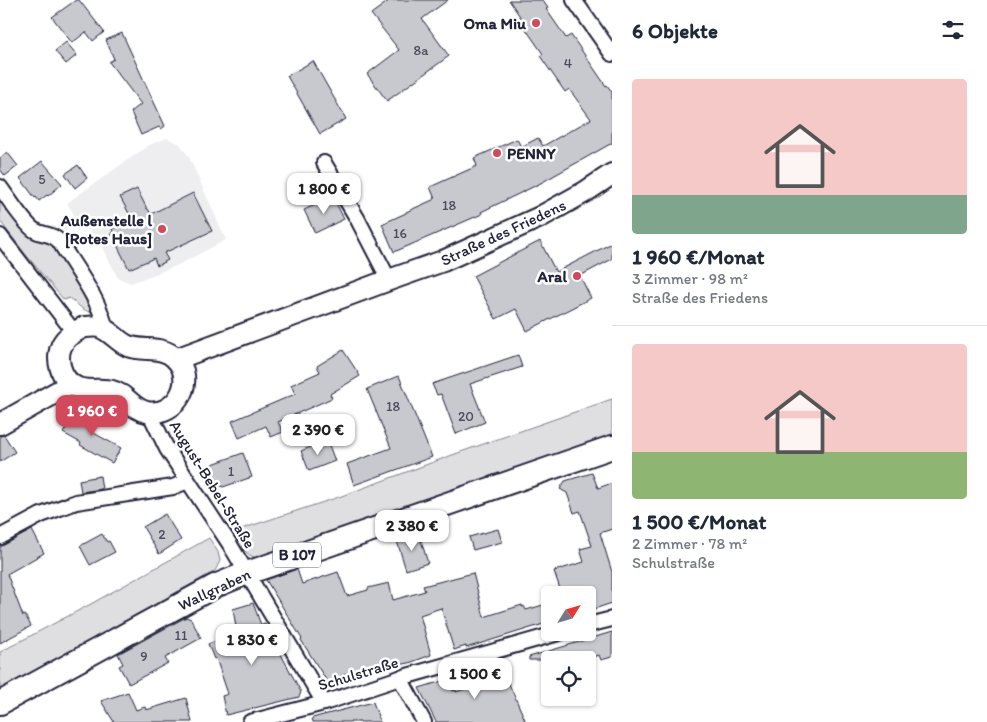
<!DOCTYPE html>
<html lang="de">
<head>
<meta charset="utf-8">
<style>
  body { margin:0; font-family:Itim,sans-serif; background:#f2f2f3; color:#1f2937; height:100vh; display:flex; flex-direction:column; font-size:19px; white-space:nowrap }
  * { box-sizing:border-box; margin:0 }
  p { font-size:16px; color:#747a83 }
  .icon { flex:none; width:28px; height:28px; fill:none; stroke:currentColor; stroke-width:2; stroke-linecap:round; stroke-linejoin:round }
  .map { position:relative; flex:1; overflow:hidden }
  .side { display:flex; flex-direction:column; background:#fff; width:375px }
  .side>* { flex:none }
  .needle { width:32px; rotate:53deg }
  .fabs { position:absolute; left:541px; top:586px; display:grid; gap:10px }
  .fabs a { display:grid; place-items:center; width:55px; height:55px; border-radius:5px; background:#fff; box-shadow:0 1px 4px #0004; font-size:25px }
  .price { position:absolute; translate:-50% -42px; padding:0 11px; border-radius:10px; background:#fff; color:#222; font-size:16px; line-height:32px; filter:drop-shadow(0 1px 2px #0008) }
  .price::after { content:''; position:absolute; left:50%; top:30px; width:15px; height:11px; margin-left:-8px; background:inherit; clip-path:polygon(0 0,100% 0,50% 100%) }
  .price.active { background:#d1495b; color:#fff }
  ul { padding:0; list-style:none }
  li { display:grid; align-content:center; gap:10px; height:265px; padding:0 20px }
  li+li { border-top:1px solid #e0e1e3 }
  li span { display:grid; place-items:center; height:155px; border-radius:5px; color:#555 }
  li>.icon { margin-inline-start:auto }
  span .icon { width:90px; height:90px; fill:#fffc; stroke-width:1 }
  li b { font-size:21px }
  h2 { display:flex; justify-content:space-between; align-items:center; height:60px; padding:0 20px; font-size:21px }
  main { display:flex; flex:1; min-height:0 }
  .map>svg:first-child { display:block }
  .built { fill:#eeeef1 }
  .green { fill:#dfdfe2; stroke:#80808e }
  .building { fill:#c8c8cf; stroke:#22223b }
  .lines { fill:none; stroke-linecap:round; stroke-linejoin:round }
  .street-casing { stroke:#22223b; stroke-width:18 }
  .secondary-casing { stroke:#22223b; stroke-width:24 }
  .primary-casing { stroke:#22223b; stroke-width:26 }
  .street { stroke:#fff; stroke-width:14 }
  .secondary { stroke:#fff; stroke-width:20 }
  .primary { stroke:#fff; stroke-width:22 }
  .poi-dot { fill:#d1495b; stroke:#fff; stroke-width:2 }
  .labels { text-anchor:middle; stroke-width:5; stroke-linejoin:round; paint-order:stroke }
  .number-label { font-size:14px; fill:#4c4c60 }
  .shield { fill:#fff; stroke:#646476; stroke-width:1 }
  .shield-label { font-size:15px; font-weight:bold; fill:#22223b }
  .poi-label { font-size:16px; font-weight:bold; fill:#22223b; stroke:#fff; text-anchor:end }
  .street-label { font-size:16px; fill:#22223b; stroke:#fff }
</style>
</head>
<body>
<main>
<div class="map">
<svg width="612" height="722" viewBox="0 0 612 722">
  <rect width="100%" height="100%" fill="#fff"/>
  <filter id="ink" filterUnits="userSpaceOnUse"><feTurbulence type="fractalNoise" baseFrequency=".02" numOctaves="2"/><feDisplacementMap in="SourceGraphic" scale="10" xChannelSelector="R" yChannelSelector="G"/><feConvolveMatrix kernelMatrix="1 2 1 2 8 2 1 2 1" color-interpolation-filters="sRGB"/></filter>
  <g filter="url(#ink)">
    <polygon class="built" points="167,138 180,144 189,157 226,240 176,266 131,283 118,278 99,241 76,218 67,203 149,145"/>
    <g class="green">
      <path d="M0,196L32,237L37,239L53,241L89,301L92,312C83,312 77,303 69,298L64,300L27,256L0,221Z"/>
      <path d="M612,399V437L260,559C244,556 240,544 232,532L339,497L455,454Z"/>
      <polygon points="209,538 218,552 220,561 215,571 0,690 0,652 89,605"/>
    </g>
    <g class="building">
      <polygon points="76,0 79,0 104,32 93,41 86,32 72,43 52,17"/>
      <polygon points="390,0 448,0 422,19 449,56 387,101 367,74 399,50 371,14"/>
      <polygon points="509,0 542,0 548,8 546,9 566,38 571,35 606,86 607,85 612,92 612,143 539,184 481,212 482,214 394,252 382,224 406,213 406,212 435,199 430,187 477,166 474,158 517,139 521,147 538,138 543,146 591,119 569,89 565,92 540,56 543,54 523,25 525,24"/>
      <polygon points="122,33 165,126 161,129 159,127 141,135 131,112 141,104 109,62 114,59 106,40"/>
      <polygon points="66,42 77,55 66,64 55,51"/>
      <polygon points="313,61 346,119 320,134 287,76"/>
      <polygon points="7,152 18,166 5,176 0,169 0,158"/>
      <polygon points="42,161 62,184 48,196 47,195 39,201 36,197 35,198 20,178"/>
      <polygon points="78,165 87,178 75,188 65,174"/>
      <polygon points="137,189 147,209 148,209 151,214 193,193 212,231 164,253 168,260 157,266 154,258 129,269 111,233 113,232 112,229 116,227 115,225 131,217 120,197"/>
      <polygon points="333,197 344,219 315,233 304,210"/>
      <polygon points="540,241 556,272 612,243 612,259 580,276 591,298 527,331 516,309 496,319 473,276"/>
      <polygon points="343,350 360,376 330,394 332,398 278,422 283,432 271,437 266,426 239,438 232,421 295,394 291,385 320,372 317,366"/>
      <polygon points="518,355 522,367 470,384 485,422 456,434 441,394 437,395 432,384"/>
      <polygon points="399,376 432,457 354,485 347,464 391,448 367,389"/>
      <polygon points="88,408 100,416 90,431 121,448 112,463 80,445 81,443 63,433 71,420 78,424"/>
      <polygon points="4,435 15,452 0,462 0,436"/>
      <polygon points="327,440 335,461 309,471 301,451"/>
      <polygon points="243,453 252,477 223,487 217,484 210,465"/>
      <polygon points="592,473 598,488 612,483 612,529 600,533 612,572 612,603 588,611 588,595 562,595 554,571 584,562 580,549 592,546 580,511 574,513 567,493 560,489 565,481"/>
      <polygon points="100,476 102,489 81,492 79,480"/>
      <polygon points="165,514 181,540 159,554 143,527"/>
      <polygon points="498,529 502,542 473,550 469,537"/>
      <polygon points="32,530 44,553 7,574 23,616 25,615 31,626 0,643 0,547"/>
      <polygon points="102,534 107,542 109,541 115,552 90,565 80,546"/>
      <polygon points="419,534 428,563 406,570 397,541"/>
      <polygon points="297,569 302,584 338,572 347,596 368,590 368,588 389,583 393,600 425,591 423,586 473,573 484,617 522,605 522,607 524,606 526,610 550,603 550,622 466,648 466,646 454,650 441,608 420,615 431,655 409,663 354,674 353,670 328,683 301,640 302,639 266,580"/>
      <polygon points="253,603 261,625 265,624 301,692 299,697 226,715 222,696 228,694 216,658 214,659 208,644 237,633 233,609"/>
      <polygon points="186,617 191,619 201,638 165,658 168,663 129,684 119,666 123,664 118,654"/>
      <polygon points="612,632 612,657 601,660 599,655 584,660 529,660 529,657"/>
      <polygon points="502,664 506,677 526,722 436,722 419,688 449,679 453,691 456,690 456,692 484,682 480,670"/>
      <polygon points="128,692 136,710 145,707 146,710 186,698 192,722 114,722 101,701"/>
      <polygon points="373,702 380,722 313,722 312,718"/>
    </g>
    <g class="lines">
      <g class="street-casing">
        <g id="street">
          <polyline points="574,0 612,54"/>
          <polyline points="324,163 357,218 389,280"/>
          <path d="M0,187C8,198 24,223 34,230C44,236 50,232 59,241C75,268 100,299 106,330"/>
          <polyline points="0,236 74,332"/>
          <polyline points="149,412 167,449 229,543 324,703"/>
          <polyline points="0,537 41,515 76,502 173,487 188,481"/>
          <polyline points="588,625 612,619"/>
          <polyline points="400,678 424,722"/>
          <polyline points="250,722 324,703 400,678 562,632"/>
        </g>
      </g>
      <g class="secondary-casing">
        <g id="secondary">
          <path d="M84,327C89,327 95,326 99,327C110,330 118,342 128,346C144,352 162,345 175,358C197,379 177,417 147,412C133,410 126,394 112,391C101,388 89,392 78,388C60,381 53,355 65,340C70,334 77,331 84,327Z"/>
          <polyline points="176,359 389,280 443,261 540,217 585,192 612,174"/>
          <polyline points="0,424 71,384"/>
        </g>
      </g>
      <g class="primary-casing">
        <polyline id="primary" points="0,703 215,586 247,573 612,447"/>
      </g>
      <use href="#street" class="street"/>
      <use href="#secondary" class="secondary"/>
      <use href="#primary" class="primary"/>
    </g>
  </g>
  <g class="poi-dot">
    <circle cx="536" cy="23" r="5"/>
    <circle cx="497" cy="153" r="5"/>
    <circle cx="162" cy="229" r="5"/>
    <circle cx="577" cy="276" r="5"/>
  </g>
  <g class="labels">
    <g class="number-label">
      <text x="421" y="55">8a</text>
      <text x="568" y="68">4</text>
      <text x="42" y="184">5</text>
      <text x="449" y="210">18</text>
      <text x="400" y="238">16</text>
      <text x="393" y="411">18</text>
      <text x="466" y="421">20</text>
      <text x="231" y="476">1</text>
      <text x="162" y="539">2</text>
      <text x="181" y="640">11</text>
      <text x="144" y="661">9</text>
    </g>
    <rect class="shield" x="273" y="542.5" width="48" height="25" rx="4"/>
    <g class="shield-label">
      <text x="297" y="560">B 107</text>
    </g>
    <g class="poi-label">
      <text x="526" y="29">Oma Miu</text>
      <text x="507" y="159" text-anchor="start">PENNY</text>
      <text x="152" y="226">Außenstelle l<tspan x="152" dy="18">[Rotes Haus]</tspan></text>
      <text x="567" y="282">Aral</text>
    </g>
    <g class="street-label">
      <text transform="translate(503 232) rotate(-25)" y="6">Straße des Friedens</text>
      <text transform="translate(213 484) rotate(58)" y="6">August-Bebel-Straße</text>
      <text transform="translate(214 589) rotate(-25)" y="6">Wallgraben</text>
      <text transform="translate(358 673) rotate(-17)" y="6">Schulstraße</text>
    </g>
  </g>
</svg>
<div class="fabs">
<a><svg class="needle" viewBox="-14 -14 28 28"><path d="M0-13l5 13h-10z" fill="#e53935"/><path d="M0 13l5-13h-10z" fill="#747a83"/></svg></a>
<a><svg class="icon" aria-label="locate" viewBox="0 0 24 24"><circle cx="12" cy="12" r="6"/><path d="M12 2v4M12 18v4M2 12h4M18 12h4"/></svg></a>
</div>
<b class="price" style="left:324px;top:215px">1 800 €</b>
<b class="price active" style="left:92px;top:437px">1 960 €</b>
<b class="price" style="left:318px;top:456px">2 390 €</b>
<b class="price" style="left:412px;top:552px">2 380 €</b>
<b class="price" style="left:252px;top:666px">1 830 €</b>
<b class="price" style="left:475px;top:700px">1 500 €</b>
</div>
<section class="side">
<h2>6 Objekte<svg class="icon" aria-label="filters" viewBox="0 0 24 24"><path d="M4 7h16M4 17h16"/><circle cx="9" cy="7" r="2"/><circle cx="15" cy="17" r="2"/></svg></h2>
<ul>
<li><span style="background:linear-gradient(#f6c9c9 75%,#7fa58c 0)"><svg class="icon" aria-label="home" viewBox="0 0 24 24"><path d="M3 11l9-7 9 7M6 9v11h12V9"/></svg></span><div><b>1 960 €/Monat</b><p>3 Zimmer · 98 m²</p><p>Straße des Friedens</p></div></li>
<li><span style="background:linear-gradient(#f6c9c9 70%,#8fb573 0)"><svg class="icon" aria-label="home" viewBox="0 0 24 24"><path d="M3 11l9-7 9 7M6 9v11h12V9"/></svg></span><div><b>1 500 €/Monat</b><p>2 Zimmer · 78 m²</p><p>Schulstraße</p></div></li>
</ul>
</section>
</main>
</body>
</html>
